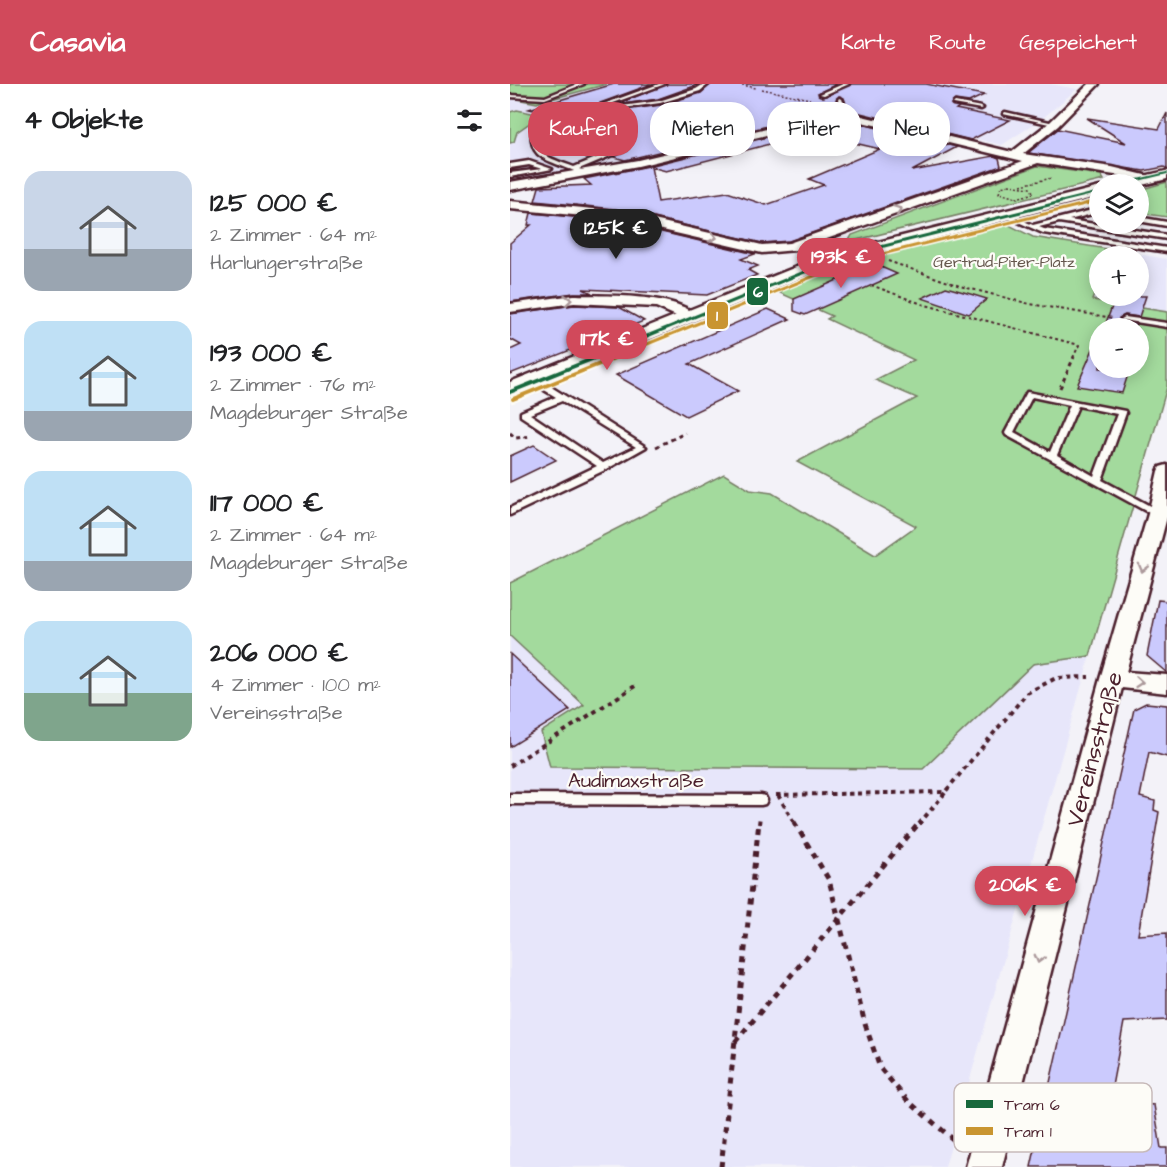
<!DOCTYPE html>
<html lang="de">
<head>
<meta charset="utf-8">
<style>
  body { margin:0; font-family:"Architects Daughter",sans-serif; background:#f6f6f6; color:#202124; height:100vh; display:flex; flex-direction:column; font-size:22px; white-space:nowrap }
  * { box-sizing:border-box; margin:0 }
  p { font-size:20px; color:#757577 }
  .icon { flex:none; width:33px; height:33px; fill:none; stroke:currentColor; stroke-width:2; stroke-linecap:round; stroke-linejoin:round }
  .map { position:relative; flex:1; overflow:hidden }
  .sheet { display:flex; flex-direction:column; background:#fff; width:510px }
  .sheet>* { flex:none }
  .guide { position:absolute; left:18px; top:18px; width:549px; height:54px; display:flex; gap:12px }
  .fabs { position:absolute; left:579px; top:90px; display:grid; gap:12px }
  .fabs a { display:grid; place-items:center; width:60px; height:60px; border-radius:50%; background:#fff; box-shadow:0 3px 15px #0003; font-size:30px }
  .price { position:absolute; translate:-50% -51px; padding:0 14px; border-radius:21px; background:#d1495b; color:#fff; font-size:20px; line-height:39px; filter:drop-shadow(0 2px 3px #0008) }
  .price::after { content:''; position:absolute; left:50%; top:36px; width:18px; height:14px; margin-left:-9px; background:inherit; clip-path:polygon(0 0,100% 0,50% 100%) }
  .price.on { background:#222; color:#fff }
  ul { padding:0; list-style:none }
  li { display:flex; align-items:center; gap:18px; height:150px; padding:0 24px }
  li span { display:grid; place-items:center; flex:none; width:168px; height:120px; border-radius:18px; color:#555 }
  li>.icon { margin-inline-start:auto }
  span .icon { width:72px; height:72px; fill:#fffc; stroke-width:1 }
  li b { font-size:26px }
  h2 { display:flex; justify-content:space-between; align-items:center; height:72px; padding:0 24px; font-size:26px }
  .chip { padding:0 21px; border-radius:24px; background:#fff; box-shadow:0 3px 15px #0003; font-size:21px; line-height:54px }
  .chip.on { background:#d1495b; color:#fff }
  header { display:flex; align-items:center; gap:36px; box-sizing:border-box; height:84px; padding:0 30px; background:#d1495b; color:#fff }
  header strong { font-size:28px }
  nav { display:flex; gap:33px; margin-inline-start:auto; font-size:21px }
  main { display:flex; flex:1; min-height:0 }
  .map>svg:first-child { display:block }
  .built { fill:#e7e6fa }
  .green { fill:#a3da9d; stroke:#767c64; stroke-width:1.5; fill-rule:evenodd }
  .building { fill:#cbcafd; stroke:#4a1f2b; stroke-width:1.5; fill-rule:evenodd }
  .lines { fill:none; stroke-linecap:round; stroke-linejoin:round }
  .service-casing { stroke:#4a1f2b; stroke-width:5 }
  .minor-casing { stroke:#4a1f2b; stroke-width:5 }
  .tertiary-casing { stroke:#4a1f2b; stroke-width:5 }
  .path-far4 { stroke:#4a1f2b; stroke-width:1.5; stroke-dasharray:2 2; stroke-linecap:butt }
  .path-far3 { stroke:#4a1f2b; stroke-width:2; stroke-dasharray:3 3; stroke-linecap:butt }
  .path-far2 { stroke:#4a1f2b; stroke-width:3; stroke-dasharray:4 4; stroke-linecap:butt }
  .path-far1 { stroke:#4a1f2b; stroke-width:4; stroke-dasharray:4.5 4.5; stroke-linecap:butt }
  .path { stroke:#4a1f2b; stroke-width:5; stroke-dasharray:6 6; stroke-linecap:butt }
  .service { fill:#fdfcf7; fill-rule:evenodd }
  .minor { fill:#fdfcf7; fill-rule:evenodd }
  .tertiary { fill:#fdfcf7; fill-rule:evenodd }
  .tram-1-far2-casing { stroke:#fdfcf7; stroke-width:4.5 }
  .tram-1-far1-casing { stroke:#fdfcf7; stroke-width:6 }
  .tram-1-casing { stroke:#fdfcf7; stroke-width:8 }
  .tram-2-far2-casing { stroke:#fdfcf7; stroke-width:4.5 }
  .tram-2-far1-casing { stroke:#fdfcf7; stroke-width:6 }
  .tram-2-casing { stroke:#fdfcf7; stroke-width:8 }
  .tram-1-far2 { stroke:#18683c; stroke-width:2 }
  .tram-1-far1 { stroke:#18683c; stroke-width:3 }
  .tram-1 { stroke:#18683c; stroke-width:4 }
  .tram-2-far2 { stroke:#c99531; stroke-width:2 }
  .tram-2-far1 { stroke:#c99531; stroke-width:3 }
  .tram-2 { stroke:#c99531; stroke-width:4 }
  .oneway { stroke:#ac999b }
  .labels { text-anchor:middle; stroke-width:4.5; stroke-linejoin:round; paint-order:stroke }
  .far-park-label { font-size:16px; fill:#65574d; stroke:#fdfcf7 }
  .street-label { font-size:20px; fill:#4a1f2b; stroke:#fdfcf7 }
  .near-street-label { font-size:24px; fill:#4a1f2b; stroke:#fdfcf7 }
  .key { fill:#fdfcf7; stroke:#c7baba; stroke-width:1.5 }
  .key-label { font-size:16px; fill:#4a1f2b }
  .line-badge { stroke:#fdfcf7; stroke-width:2 }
  .badge-label { font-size:16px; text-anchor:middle; font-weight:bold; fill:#fff }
</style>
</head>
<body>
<header>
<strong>Casavia</strong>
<nav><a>Karte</a><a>Route</a><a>Gespeichert</a></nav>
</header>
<main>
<section class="sheet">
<h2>4 Objekte<svg class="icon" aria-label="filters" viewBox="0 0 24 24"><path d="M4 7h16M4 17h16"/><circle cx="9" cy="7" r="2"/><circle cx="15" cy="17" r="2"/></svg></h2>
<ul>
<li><span style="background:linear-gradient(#c9d6e8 65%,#9aa5b1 0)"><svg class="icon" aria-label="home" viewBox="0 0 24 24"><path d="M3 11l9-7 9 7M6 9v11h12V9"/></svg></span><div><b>125 000 €</b><p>2 Zimmer · 64 m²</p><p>Harlungerstraße</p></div></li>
<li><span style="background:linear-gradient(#bfe0f5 75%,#9aa5b1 0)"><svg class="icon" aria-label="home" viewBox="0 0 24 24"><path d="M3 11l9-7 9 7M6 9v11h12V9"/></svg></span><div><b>193 000 €</b><p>2 Zimmer · 76 m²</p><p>Magdeburger Straße</p></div></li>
<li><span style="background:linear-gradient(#bfe0f5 75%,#9aa5b1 0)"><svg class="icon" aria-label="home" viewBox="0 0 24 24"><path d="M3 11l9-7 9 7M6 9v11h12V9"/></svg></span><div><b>117 000 €</b><p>2 Zimmer · 64 m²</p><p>Magdeburger Straße</p></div></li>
<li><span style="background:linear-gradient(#bfe0f5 60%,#7fa58c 0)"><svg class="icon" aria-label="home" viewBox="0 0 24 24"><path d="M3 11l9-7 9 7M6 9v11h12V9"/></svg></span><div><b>206 000 €</b><p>4 Zimmer · 100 m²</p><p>Vereinsstraße</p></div></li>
</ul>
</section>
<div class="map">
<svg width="657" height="1083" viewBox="0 0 657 1083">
  <rect width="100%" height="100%" fill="#f3f2f8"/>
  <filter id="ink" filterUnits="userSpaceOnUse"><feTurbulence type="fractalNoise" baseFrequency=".0167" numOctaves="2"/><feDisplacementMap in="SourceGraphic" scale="12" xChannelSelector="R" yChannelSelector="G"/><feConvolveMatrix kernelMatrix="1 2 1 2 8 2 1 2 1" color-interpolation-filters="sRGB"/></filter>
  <g filter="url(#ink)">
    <g class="built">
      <polygon points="97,0 540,0 567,5 533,34 492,61 335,24 152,68 64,86 63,89 0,99 0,59 4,58 7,48 30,32 7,26 0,28 0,14 27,19"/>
      <polygon points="604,166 657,175 657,228 582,216 589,199 590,212 628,212 628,172 601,172"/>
      <polygon points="0,552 74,621 31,648 40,683 413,685 523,580 580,572 435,1083 0,1083"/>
    </g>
    <g class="green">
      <polygon points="0,0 97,0 27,19 0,14"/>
      <polygon points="7,26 31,31 7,48 4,58 0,59 0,28"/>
      <polygon points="527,82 591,91 594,96 338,158 342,151"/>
      <polygon points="657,98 657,133 629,129 629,106"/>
      <path d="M495,139L523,153L604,166L601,172H590L589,199L582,216L657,228V303L580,572L523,580L413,685L40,683L31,648L74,621L0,552V499L214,390L240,406L262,409L365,471L406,442L287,378L407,314L365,296L404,276L317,235L322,232L268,208L311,189ZM590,244H628V284H590Z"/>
    </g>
    <g class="building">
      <polygon points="104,0 142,0 90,19 90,23 40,30 19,25"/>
      <polygon points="157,0 190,0 148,15 105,21"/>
      <polygon points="201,0 327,0 308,9 313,13 341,0 416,0 474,11 459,18 445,16 441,20 449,23 446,25 500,36 461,56 338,26 334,14 329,12 326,16 329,25 115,76 104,73 118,67 119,62 112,59 124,54 123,49 96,58 95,61 103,64 91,69 36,54 66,43 62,42 74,38 58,34 151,21 191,9"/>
      <polygon points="657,29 657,85 654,83 634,87 518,69 548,45 616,59 577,34 649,45"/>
      <path d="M331,35L447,63L402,87L484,72L489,74L491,82L279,157L252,159L105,125L25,117L29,103L81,101L74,95L139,82ZM302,49L370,65L299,95L314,101L256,121L217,108L148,118L141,83L156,87Z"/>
      <polygon points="21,129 105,137 245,170 231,175 248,182 238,186 247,191 197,211 73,205 82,209 64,209 0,218 0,159 21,141 18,141"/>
      <polygon points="364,180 387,190 295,231 284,227 284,215"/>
      <polygon points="436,203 457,209 477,215 459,230 412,214"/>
      <polygon points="606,212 636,212 629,233 615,231 609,234 612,238 627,240 625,244 594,244"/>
      <polygon points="64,221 109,223 134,237 0,290 0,266 11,261 0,255 0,230"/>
      <polygon points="258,225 280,235 179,280 228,307 176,332 106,291"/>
      <polygon points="590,249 590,284 620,284 612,309 567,302"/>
      <polygon points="24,361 46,376 0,398 0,372"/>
      <polygon points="648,516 657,517 657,589 637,572"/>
      <polygon points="0,570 60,626 0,663"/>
      <polygon points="636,619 657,621 657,673 639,668 630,713 645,717 644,726 649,728 628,851 657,849 657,936 614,938 599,1018 644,1021 651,1064 657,1064 657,1083 521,1083 624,625"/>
    </g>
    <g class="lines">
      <g class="service-casing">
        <g id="service">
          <polygon points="68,0 74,0 35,15 0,13 0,11 35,13"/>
          <polygon points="149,0 155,0 95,22 91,21"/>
          <path d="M194,0H199L190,7L150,19L41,34L26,47C24,73 44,75 64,83L110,64L97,60L122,51V53L105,60L117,63V65L69,85L78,88V90C70,90 62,86 54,83C34,75 19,72 22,47L38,32L149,17L186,5Z"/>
          <polygon points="333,0 339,0 314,11 310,10"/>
          <polygon points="330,14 332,15 336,25 331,31 329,30 332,25 328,15"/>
          <polygon points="445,18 471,23 473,24 471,25 443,20"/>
          <polygon points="495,28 544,39 546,40 544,41 493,30"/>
          <polygon points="19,77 42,85 0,93 0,89 32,85 19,81 0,84 0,80"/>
          <polygon points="582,126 590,127 590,131 582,130 559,136 657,151 657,155 549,138 529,143 534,145 657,164 657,168 533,149 492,131 497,130 523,141"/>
          <polygon points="628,133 657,138 657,142 628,137"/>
          <polygon points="615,233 657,239 657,243 613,236 611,235"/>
          <path d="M21,294H27L136,363L97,385L0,431V424L87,382L11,332V328L46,313L21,298ZM52,317L126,363L93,379L20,330Z"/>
          <path d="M517,308L615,327L616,329L592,396L651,428L653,430L651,432H645L496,351L495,349ZM522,313L560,321L540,368L504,348ZM568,322L607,330L584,392L547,371Z"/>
          <polygon points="0,710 251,711 255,712 257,716 255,720 251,721 0,720"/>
        </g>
      </g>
      <g class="minor-casing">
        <g id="minor">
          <polygon points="579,0 589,0 548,42 513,70 602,83 643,93 643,97 528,79 286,166 252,169 105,135 0,125 0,117 105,127 252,161 279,159 513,77 331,33 128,82 0,106 0,98 128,76 331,27 502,68 540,38"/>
          <path d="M64,211C95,212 167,209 188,233L180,238L146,223L64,219L0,228V220Z"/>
          <polygon points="657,381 657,433 616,588 657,591 657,609 612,604 492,1083 456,1083 590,595 638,430 648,387 650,383"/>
        </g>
      </g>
      <g class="tertiary-casing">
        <g id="tertiary">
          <polygon points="657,87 657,95 628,102 609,100 611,97"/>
          <polygon points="590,103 590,112 328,179 0,312 0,298 316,171"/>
        </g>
      </g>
      <g class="path-far4">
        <polyline points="228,0 246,4"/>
        <polyline points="252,5 300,15"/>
        <polyline points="401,20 389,25 426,35"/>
        <polyline points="153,30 164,33"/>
        <polyline points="172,35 210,44"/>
        <polyline points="424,36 433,31"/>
        <polygon points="499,101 520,104 524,109 507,114 489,109 491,103"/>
        <polyline points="511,101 542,94"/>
      </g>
      <g class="path-far3">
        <polyline points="378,177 450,202 520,220 603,234"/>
        <polyline points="361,201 412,220 569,261 563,274"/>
      </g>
      <g class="path-far2">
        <polyline points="550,304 564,273"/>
        <polyline points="0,349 6,354 22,352"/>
        <polyline points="146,363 175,349"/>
      </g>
      <g class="path-far1">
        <polyline points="0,682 125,602"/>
        <polyline points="266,711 435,708 517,609 546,594 579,593"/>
        <polyline points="268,711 285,740"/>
        <polyline points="249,740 250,732"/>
        <polyline points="409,740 435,709"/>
      </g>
      <g class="path">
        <polyline points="284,738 319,796 355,940 370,984 398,1017 451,1062"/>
        <polyline points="225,958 410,738"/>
        <polyline points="211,1083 249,738"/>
      </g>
      <use href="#service" class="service"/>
      <use href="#minor" class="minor"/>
      <use href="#tertiary" class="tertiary"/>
      <g class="tram-1-far2-casing">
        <g id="tram-1-far2">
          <polyline points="611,100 657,89"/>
          <polyline points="545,119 590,108"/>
        </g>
      </g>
      <g class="tram-1-far1-casing">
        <polyline id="tram-1-far1" points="83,274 334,172 551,118"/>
      </g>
      <g class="tram-1-casing">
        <polyline id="tram-1" points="0,308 87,273"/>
      </g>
      <g class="tram-2-far2-casing">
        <polyline id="tram-2-far2" points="576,119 590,116"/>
      </g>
      <g class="tram-2-far1-casing">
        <polyline id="tram-2-far1" points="103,274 336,179 583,118"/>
      </g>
      <g class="tram-2-casing">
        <polyline id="tram-2" points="3,315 107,273"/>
      </g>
      <use href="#tram-1-far2" class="tram-1-far2"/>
      <use href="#tram-1-far1" class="tram-1-far1"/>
      <use href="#tram-1" class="tram-1"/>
      <use href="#tram-2-far2" class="tram-2-far2"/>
      <use href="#tram-2-far1" class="tram-2-far1"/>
      <use href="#tram-2" class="tram-2"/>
    </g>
    <defs><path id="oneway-chevron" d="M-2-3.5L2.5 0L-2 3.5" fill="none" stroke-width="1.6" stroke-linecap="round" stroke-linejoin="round" transform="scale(1.5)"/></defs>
    <g class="oneway">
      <use href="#oneway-chevron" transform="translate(388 126) rotate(-20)"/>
      <use href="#oneway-chevron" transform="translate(203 153) rotate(14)"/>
      <use href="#oneway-chevron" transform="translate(58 216) rotate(-6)"/>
      <use href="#oneway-chevron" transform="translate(633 484) rotate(105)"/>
      <use href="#oneway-chevron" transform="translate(629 598) rotate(5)"/>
      <use href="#oneway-chevron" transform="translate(529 875) rotate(105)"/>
    </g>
  </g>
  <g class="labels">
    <g class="far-park-label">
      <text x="494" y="183">Gertrud-Piter-Platz</text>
    </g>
    <g class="street-label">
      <text x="126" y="703">Audimaxstraße</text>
    </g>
    <g class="near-street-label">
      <text transform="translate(584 665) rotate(-75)" y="8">Vereinsstraße</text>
    </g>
  </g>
  <rect x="444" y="999" width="198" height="69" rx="9" class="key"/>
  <rect x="456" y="1016" width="27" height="8" fill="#18683c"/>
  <rect x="456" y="1043" width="27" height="8" fill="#c99531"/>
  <g class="key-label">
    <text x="494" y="1026">Tram 6</text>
    <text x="494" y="1053">Tram 1</text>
  </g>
  <g class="line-badge">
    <rect x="236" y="193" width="23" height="29" rx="6" fill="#18683c"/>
    <rect x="196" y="217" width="23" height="29" rx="6" fill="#c99531"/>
  </g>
  <g class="badge-label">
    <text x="248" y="213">6</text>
    <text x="207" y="237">1</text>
  </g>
</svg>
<div class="fabs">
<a><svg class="icon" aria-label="layers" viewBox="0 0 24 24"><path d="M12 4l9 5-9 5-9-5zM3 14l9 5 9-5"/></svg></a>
<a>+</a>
<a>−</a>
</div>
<b class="price on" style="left:106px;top:176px">125K €</b>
<b class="price" style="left:331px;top:205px">193K €</b>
<b class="price" style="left:97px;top:287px">117K €</b>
<b class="price" style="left:515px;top:833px">206K €</b>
<div class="guide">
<a class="chip on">Kaufen</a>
<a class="chip">Mieten</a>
<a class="chip">Filter</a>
<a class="chip">Neu</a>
</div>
</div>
</main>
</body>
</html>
